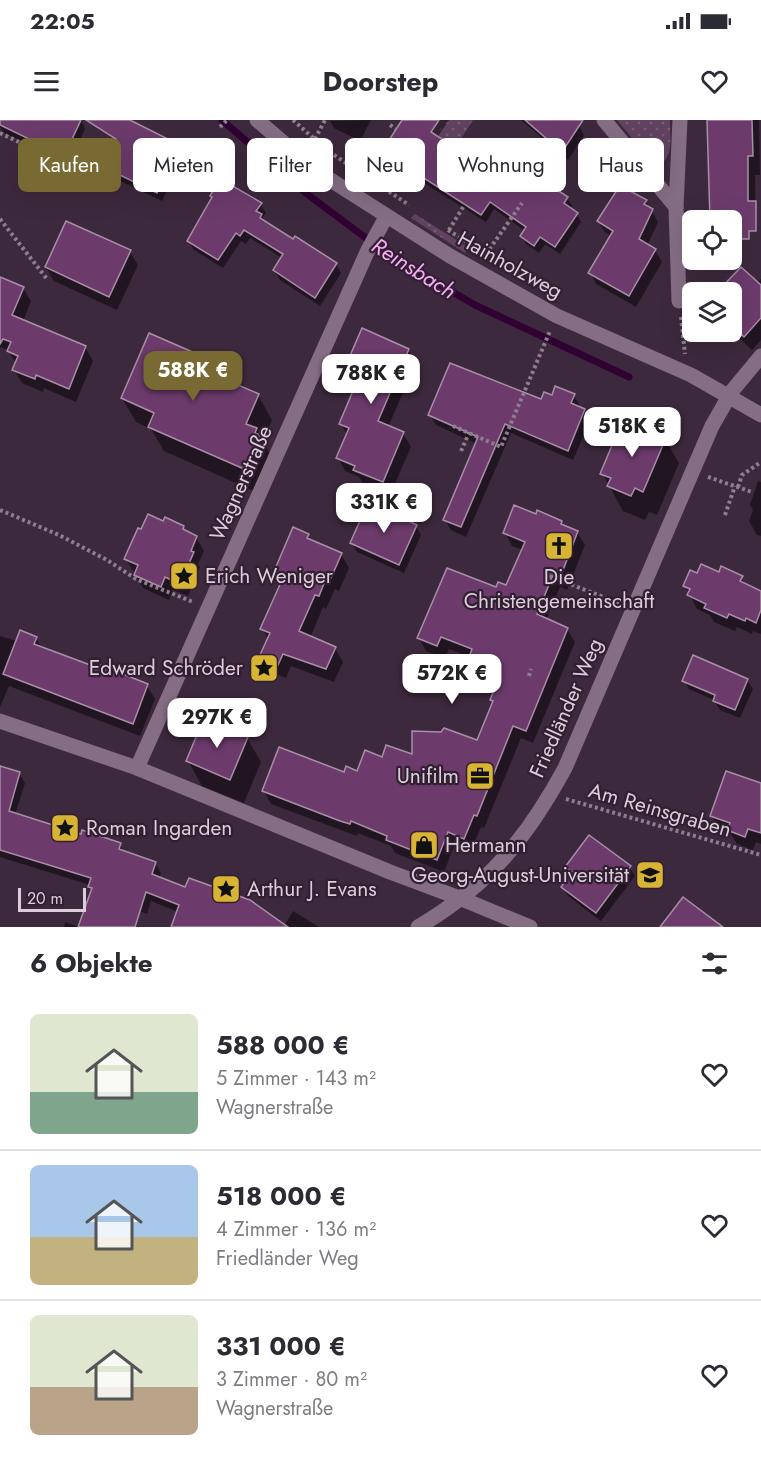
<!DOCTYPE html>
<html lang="de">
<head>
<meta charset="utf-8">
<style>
  body { margin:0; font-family:Jost,sans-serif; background:#f7f7f7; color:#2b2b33; height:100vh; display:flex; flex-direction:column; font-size:22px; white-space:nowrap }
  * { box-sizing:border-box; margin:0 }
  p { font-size:20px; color:#7c7c81 }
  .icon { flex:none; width:33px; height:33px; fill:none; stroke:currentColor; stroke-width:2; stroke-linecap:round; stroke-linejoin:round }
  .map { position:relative; height:807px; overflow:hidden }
  .details { display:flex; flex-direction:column; background:#fff; flex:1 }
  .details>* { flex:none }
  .top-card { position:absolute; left:18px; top:18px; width:726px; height:54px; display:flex; gap:12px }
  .controls { position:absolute; left:682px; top:90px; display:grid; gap:12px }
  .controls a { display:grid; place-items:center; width:60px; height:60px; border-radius:9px; background:#fff; box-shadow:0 6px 24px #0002; font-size:30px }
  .scale { position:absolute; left:18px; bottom:15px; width:68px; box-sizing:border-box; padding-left:6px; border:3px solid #dbceda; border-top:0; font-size:16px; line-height:21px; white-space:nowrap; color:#dbceda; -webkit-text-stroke:4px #321f32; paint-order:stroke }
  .price { position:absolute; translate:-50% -51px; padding:0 14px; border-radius:12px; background:#fff; color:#222; font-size:20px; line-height:39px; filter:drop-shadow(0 2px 3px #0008) }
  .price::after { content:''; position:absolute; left:50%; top:36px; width:18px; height:14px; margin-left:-9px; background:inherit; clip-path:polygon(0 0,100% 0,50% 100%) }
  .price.active { background:#796933; color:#fff }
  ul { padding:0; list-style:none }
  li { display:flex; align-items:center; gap:18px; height:150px; padding:0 30px }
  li+li { border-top:2px solid #e1e1e2 }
  li span { display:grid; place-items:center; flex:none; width:168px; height:120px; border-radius:9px; color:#555 }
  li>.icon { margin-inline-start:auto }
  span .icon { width:72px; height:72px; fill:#fffc; stroke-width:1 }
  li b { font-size:26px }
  h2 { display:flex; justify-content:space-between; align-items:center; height:72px; padding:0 30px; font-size:26px }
  .pill { padding:0 21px; border-radius:9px; background:#fff; box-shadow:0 6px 24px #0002; font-size:21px; line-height:54px }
  .pill.active { background:#796933; color:#fff }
  .status { display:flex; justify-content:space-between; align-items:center; height:42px; padding:0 30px; background:#fff; direction:ltr }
  .status svg { height:16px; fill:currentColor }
  header { display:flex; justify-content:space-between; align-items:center; height:78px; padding:0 30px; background:#fff; font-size:27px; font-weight:700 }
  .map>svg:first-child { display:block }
  .grass { fill:url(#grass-dots) }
  .shadow { fill:#0007 }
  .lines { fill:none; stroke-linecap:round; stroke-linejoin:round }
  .stream { stroke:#300232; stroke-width:7 }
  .building { fill:#6c3b6c; stroke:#a88fa7; stroke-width:1.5 }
  .path { stroke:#8e7e8e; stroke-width:4; stroke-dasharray:3 3; stroke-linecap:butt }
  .minor { stroke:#856e84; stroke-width:15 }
  .labels { text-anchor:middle; stroke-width:4.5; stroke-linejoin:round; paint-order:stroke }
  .street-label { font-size:21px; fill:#dbceda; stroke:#321f32 }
  .poi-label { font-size:21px; fill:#dbceda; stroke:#321f32; text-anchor:start }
  .water-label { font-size:22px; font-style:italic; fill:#f8adf7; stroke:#321f32 }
</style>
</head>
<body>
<div class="status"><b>22:05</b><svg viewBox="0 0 49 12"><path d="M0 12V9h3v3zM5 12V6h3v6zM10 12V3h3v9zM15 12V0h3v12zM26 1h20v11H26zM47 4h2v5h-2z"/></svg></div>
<header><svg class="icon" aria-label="menu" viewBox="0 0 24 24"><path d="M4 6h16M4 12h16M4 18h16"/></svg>Doorstep<svg class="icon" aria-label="heart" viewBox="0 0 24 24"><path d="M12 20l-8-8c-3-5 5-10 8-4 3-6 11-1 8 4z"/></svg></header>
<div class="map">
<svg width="761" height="807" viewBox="0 0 761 807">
  <defs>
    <pattern id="grass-dots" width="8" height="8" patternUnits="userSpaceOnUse" patternTransform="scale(1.5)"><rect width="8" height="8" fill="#614260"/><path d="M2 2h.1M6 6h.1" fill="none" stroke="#775c76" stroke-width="1.8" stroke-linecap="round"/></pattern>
  </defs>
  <rect width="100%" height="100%" fill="#3d293d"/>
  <g class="grass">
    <polygon points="439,0 473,0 432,64 408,49"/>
    <path d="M617,0H670C670,15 674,35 661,44L651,41Z"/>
    <polygon points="415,94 469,128 465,133 411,98"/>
  </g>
  <g class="shadow">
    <polygon points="0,0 81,0 85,9 69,44 3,12 0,7"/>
    <polygon points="113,0 127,0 179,26 184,35 180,44 182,47 175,61 172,60 162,81 110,56 104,46 116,23 107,12"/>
    <polygon points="371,0 360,21 334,8 330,1"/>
    <polygon points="404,0 449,0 437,18 480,46 524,64 567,78 572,86 570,89 577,94 581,102 560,134 545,124 539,133 526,124 522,116 525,111 494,89 486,102 388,40 383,32"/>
    <polygon points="521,0 569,0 579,6 584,15 568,40"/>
    <polygon points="709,0 759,0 760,55 755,55 756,113 719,80"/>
    <polygon points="618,42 632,74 646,81 658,102 647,126 655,130 662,142 636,187 596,164 590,153 611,116 605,112 598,101 617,73 607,58"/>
    <polygon points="260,84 266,93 262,98 265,103 294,121 336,144 341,153 320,186 280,160 274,150 282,138 250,118 246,124 241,121 223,148 194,130 188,121"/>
    <polygon points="130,132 138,145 117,190 54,161 46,147"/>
    <polygon points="741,149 756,163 761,159 761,220 752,230 732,211 732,172 719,172"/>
    <polygon points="0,159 23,168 31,181 23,201 85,227 93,241 76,282 44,268 43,272 22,263 14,250 16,244 8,230 0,227"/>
    <polygon points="408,230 416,243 388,307 403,313 411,327 390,375 363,363 359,357 345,351 338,338 347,315 341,304 354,274 349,272 342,259"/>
    <polygon points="196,235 206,252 258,275 272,300 263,321 270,334 258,373 164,331 151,309 136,302 122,278"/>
    <polygon points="574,276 580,286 579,288 584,290 590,301 573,340 511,313 466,417 451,410 445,400 477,324 436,305 430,295"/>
    <polygon points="665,319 679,343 657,395 649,392 645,400 623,391 602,353"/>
    <polygon points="758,361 761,362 761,416 757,415 749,401 753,390 750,385"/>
    <polygon points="536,396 561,402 564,407 577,412 585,425 567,470 560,467 546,500 567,509 575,522 533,623 521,618 484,708 481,707 471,731 455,724 444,752 395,733 391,726 358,713 357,716 349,713 271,684 264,671 358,653 383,639 413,636 477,622 494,584 491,580 494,574 472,566 465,553 471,537 449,529 445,538 426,531 419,518 497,469 507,467 523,430 512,426 505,413"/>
    <polygon points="164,403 183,407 187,413 196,417 204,431 198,444 200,447 188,476 173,470 169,480 143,468 126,439"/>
    <polygon points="416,406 421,415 404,453 357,432 352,423"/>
    <polygon points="308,415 312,422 341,434 349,448 339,471 335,469 326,489 323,487 310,518 335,528 343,542 334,562 291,546 286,558 269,551 261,537 269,520 262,509 280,467 274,456"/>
    <polygon points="719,454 741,457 746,466 761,477 761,514 753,511 752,514 737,507 735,511 714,502 710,495 697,489 685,466 698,455"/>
    <polygon points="0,516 17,521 36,518 42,528 147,566 155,579 140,616 9,566 0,587"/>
    <polygon points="684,560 747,560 753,569 740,598 720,590 714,580 689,569"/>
    <polygon points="247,618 261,642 244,683 202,666 188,641"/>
    <polygon points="0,647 19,653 25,663 15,695 82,716 120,725 125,733 155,743 161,753 159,759 284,806 293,791 319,807 177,807 178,792 151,781 147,794 136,790 130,807 80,807 93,771 90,765 0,737"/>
    <polygon points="761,665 761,724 756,722 753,730 737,724 730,713 720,710 712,696"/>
    <polygon points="567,747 629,747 635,756 601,801 568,776 563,767 572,755"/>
    <polygon points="65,802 79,807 64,807"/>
  </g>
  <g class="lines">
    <polyline class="stream" points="222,0 307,74 386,133 475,185 629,257"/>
  </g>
  <g class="building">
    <polygon points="0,0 81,0 64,36 0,5"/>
    <polygon points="86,0 130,0 180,25 175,36 178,37 170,53 167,52 157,73 103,47 116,19"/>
    <polygon points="402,0 439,0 431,12 480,44 485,37 524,62 530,52 568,77 564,83 578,93 555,127 540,117 534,126 520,116 526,107 490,82 481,95 382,31"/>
    <polygon points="525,0 583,0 562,32"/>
    <polygon points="707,0 752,0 753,36 748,36 748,81 756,81 756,111 749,111 749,119 732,119 732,100 710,100"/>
    <polygon points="619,41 630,71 647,80 644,84 653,89 639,119 656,129 629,176 588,153 613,111 597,101 617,70 606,59 603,43"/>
    <polygon points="219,60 225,64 226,62 262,83 256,91 262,94 260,98 293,119 295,116 337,143 315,178 273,150 283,134 244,110 240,116 236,113 218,140 187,121 212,77 210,76"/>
    <polygon points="66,101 131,130 109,177 45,147"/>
    <polygon points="741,147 761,165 761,198 744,217 732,206 732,172 717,172"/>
    <polygon points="0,157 24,167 12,195 86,226 69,269 36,255 35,259 12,250 18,236 7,231 11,222 3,219 0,224"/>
    <polygon points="362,208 409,229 378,301 404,312 383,362 353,350 355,346 336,338 349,308 339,304 355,266 340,259"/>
    <polygon points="149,213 197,234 192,245 259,274 246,304 257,308 255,313 260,315 244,349 148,307 154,293 121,278"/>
    <polygon points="450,243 541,279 544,272 552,275 555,266 575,274 571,283 585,289 568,331 505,304 461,407 443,400 478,317 428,295"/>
    <polygon points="623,299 666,318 643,372 635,368 631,376 607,366 611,358 600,354"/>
    <polygon points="368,383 417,405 399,445 350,423"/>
    <polygon points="514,385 536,394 537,390 562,401 561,404 578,411 560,458 553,455 537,494 568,508 526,611 513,606 477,696 474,695 464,719 448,712 437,740 386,720 387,716 351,701 350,704 340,701 262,671 279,627 344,652 346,646 357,651 365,630 382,637 386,625 412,634 412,611 441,612 444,608 477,620 493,581 490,580 496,565 463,553 472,529 441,517 437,526 417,518 447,448 496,467 498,462 506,465 525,422 503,413"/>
    <polygon points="148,394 163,401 165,397 184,406 183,409 197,416 191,431 194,432 180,464 165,457 161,467 134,455 138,445 124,439 138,408 141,409"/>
    <polygon points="293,407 309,414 307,418 342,433 331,458 327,456 319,476 315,475 299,511 336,527 326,549 283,534 278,545 259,537 270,513 260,509 282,460 272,456"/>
    <polygon points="701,444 719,452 721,446 743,456 740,461 761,471 761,490 756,503 746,498 745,501 729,494 727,498 704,488 706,484 687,475 690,469 683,466 690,450 697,453"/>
    <polygon points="20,510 37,517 34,524 93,546 95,543 148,564 133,604 3,554"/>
    <polygon points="693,535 748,559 735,590 713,581 715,575 682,561"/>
    <polygon points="204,598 248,617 230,660 186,641"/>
    <polygon points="0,646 20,652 9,691 81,714 82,710 121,723 119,729 156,742 152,754 185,767 189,758 250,780 288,807 171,807 179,785 146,772 135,807 78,807 92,768 88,767 91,758 0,730"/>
    <polygon points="726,651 761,663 761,713 748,709 745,717 727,710 730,703 710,696"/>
    <polygon points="589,715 631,746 596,793 561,767 572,752 565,747"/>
    <polygon points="683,777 723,807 660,807"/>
  </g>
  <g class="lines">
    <g class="path">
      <polyline points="293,0 328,31 409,85"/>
      <polyline points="390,5 396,9"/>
      <polyline points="220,7 227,0"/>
      <polyline points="0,13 23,24"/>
      <polyline points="315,19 325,0"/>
      <polyline points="0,99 47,159"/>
      <polyline points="448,110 467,122"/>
      <polyline points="449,110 465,84"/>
      <polyline points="486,134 522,83"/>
      <polyline points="681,197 685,234"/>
      <polyline points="453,306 501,327 550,211"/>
      <polyline points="461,331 469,313"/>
      <polyline points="708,357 752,372"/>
      <polyline points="738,367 742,355 761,342"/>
      <polyline points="0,390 59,415 107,440 136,459 193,482"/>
      <polyline points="725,395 735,366"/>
      <polyline points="549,456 619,483"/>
      <polyline points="529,556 531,549"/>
      <polyline points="566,679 761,735"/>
    </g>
    <g class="minor">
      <polyline points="257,0 315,50 450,136 557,196 691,255 761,295"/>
      <polyline points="604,0 676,87"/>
      <polyline points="679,181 676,87 680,0"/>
      <polyline points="0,601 137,648 390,752 462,779 530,807"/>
      <polyline points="137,648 368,130 386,97"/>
      <path d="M418,807C488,766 527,718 565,648L712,306L732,271L761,236"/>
    </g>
  </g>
  <defs>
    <g id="church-square" transform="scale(1.5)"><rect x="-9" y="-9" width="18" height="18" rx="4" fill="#d8b434" stroke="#321f32"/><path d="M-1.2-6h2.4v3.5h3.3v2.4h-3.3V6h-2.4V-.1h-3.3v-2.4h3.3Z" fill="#111"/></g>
    <g id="sight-square" transform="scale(1.5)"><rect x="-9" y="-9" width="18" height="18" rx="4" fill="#d8b434" stroke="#321f32"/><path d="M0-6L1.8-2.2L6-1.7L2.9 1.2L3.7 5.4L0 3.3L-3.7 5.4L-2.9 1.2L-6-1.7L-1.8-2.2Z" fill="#111"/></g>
    <g id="office-square" transform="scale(1.5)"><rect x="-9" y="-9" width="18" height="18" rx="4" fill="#d8b434" stroke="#321f32"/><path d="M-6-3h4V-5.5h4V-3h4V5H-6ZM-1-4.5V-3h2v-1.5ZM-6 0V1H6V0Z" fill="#111"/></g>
    <g id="shop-square" transform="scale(1.5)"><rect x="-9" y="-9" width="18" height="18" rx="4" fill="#d8b434" stroke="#321f32"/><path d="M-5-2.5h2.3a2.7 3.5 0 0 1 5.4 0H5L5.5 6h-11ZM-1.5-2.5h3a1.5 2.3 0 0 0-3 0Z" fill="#111"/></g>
    <g id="university-square" transform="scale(1.5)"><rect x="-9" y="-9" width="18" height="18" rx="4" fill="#d8b434" stroke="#321f32"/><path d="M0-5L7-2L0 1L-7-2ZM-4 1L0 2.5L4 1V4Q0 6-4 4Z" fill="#111"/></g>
  </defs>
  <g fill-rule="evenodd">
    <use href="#church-square" x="559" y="426"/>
    <use href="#sight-square" x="184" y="456"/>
    <use href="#sight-square" x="264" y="548"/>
    <use href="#office-square" x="480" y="656"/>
    <use href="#sight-square" x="65" y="708"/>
    <use href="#shop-square" x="424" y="725"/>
    <use href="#university-square" x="650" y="755"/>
    <use href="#sight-square" x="226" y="769"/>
  </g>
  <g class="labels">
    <g class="street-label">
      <text transform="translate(510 145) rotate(29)" y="7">Hainholzweg</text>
      <text transform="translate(241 363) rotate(-66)" y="7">Wagnerstraße</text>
      <text transform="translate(566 588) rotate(-66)" y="7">Friedländer Weg</text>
      <text transform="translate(660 690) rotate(16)" y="7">Am Reinsgraben</text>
    </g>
    <g class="poi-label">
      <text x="205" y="463">Erich Weniger</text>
      <text x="559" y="464" text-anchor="middle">Die<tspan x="559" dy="24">Christengemeinschaft</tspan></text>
      <text x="243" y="555" text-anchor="end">Edward Schröder</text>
      <text x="459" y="663" text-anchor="end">Unifilm</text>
      <text x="86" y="715">Roman Ingarden</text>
      <text x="445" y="732">Hermann</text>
      <text x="629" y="762" text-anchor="end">Georg-August-Universität</text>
      <text x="247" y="776">Arthur J. Evans</text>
    </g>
    <g class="water-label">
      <text transform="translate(414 148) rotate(32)" y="8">Reinsbach</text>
    </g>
  </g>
</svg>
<div class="controls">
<a><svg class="icon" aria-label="locate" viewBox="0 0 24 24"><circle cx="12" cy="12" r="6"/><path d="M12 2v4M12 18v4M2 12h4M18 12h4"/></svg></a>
<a><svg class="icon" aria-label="layers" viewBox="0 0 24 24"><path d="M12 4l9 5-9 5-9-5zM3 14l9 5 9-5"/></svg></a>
</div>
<div class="scale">20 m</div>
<b class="price active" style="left:193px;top:282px">588K €</b>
<b class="price" style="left:371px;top:285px">788K €</b>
<b class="price" style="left:632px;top:338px">518K €</b>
<b class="price" style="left:384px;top:414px">331K €</b>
<b class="price" style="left:452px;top:585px">572K €</b>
<b class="price" style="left:217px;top:629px">297K €</b>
<div class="top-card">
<a class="pill active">Kaufen</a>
<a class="pill">Mieten</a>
<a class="pill">Filter</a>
<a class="pill">Neu</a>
<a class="pill">Wohnung</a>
<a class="pill">Haus</a>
</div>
</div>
<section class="details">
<h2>6 Objekte<svg class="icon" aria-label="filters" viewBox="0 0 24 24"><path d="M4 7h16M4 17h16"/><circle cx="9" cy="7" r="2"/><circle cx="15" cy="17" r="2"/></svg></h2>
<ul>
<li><span style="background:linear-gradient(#dfe7d0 65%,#7fa58c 0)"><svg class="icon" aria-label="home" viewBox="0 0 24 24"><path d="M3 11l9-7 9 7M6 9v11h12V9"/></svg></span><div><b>588 000 €</b><p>5 Zimmer · 143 m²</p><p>Wagnerstraße</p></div><svg class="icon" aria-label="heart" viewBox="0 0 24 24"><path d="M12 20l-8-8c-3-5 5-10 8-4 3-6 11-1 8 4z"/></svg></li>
<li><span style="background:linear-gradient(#a9c7e8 60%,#c2b280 0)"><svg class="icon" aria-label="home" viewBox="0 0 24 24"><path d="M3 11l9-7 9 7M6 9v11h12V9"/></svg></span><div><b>518 000 €</b><p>4 Zimmer · 136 m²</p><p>Friedländer Weg</p></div><svg class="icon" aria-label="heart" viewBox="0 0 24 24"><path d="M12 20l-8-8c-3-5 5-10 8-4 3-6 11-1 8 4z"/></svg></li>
<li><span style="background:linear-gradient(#dfe7d0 60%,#b9a48a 0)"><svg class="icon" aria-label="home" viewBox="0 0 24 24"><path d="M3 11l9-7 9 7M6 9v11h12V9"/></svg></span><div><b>331 000 €</b><p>3 Zimmer · 80 m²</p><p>Wagnerstraße</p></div><svg class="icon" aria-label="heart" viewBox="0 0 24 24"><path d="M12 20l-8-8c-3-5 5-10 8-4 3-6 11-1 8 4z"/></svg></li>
</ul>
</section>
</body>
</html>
